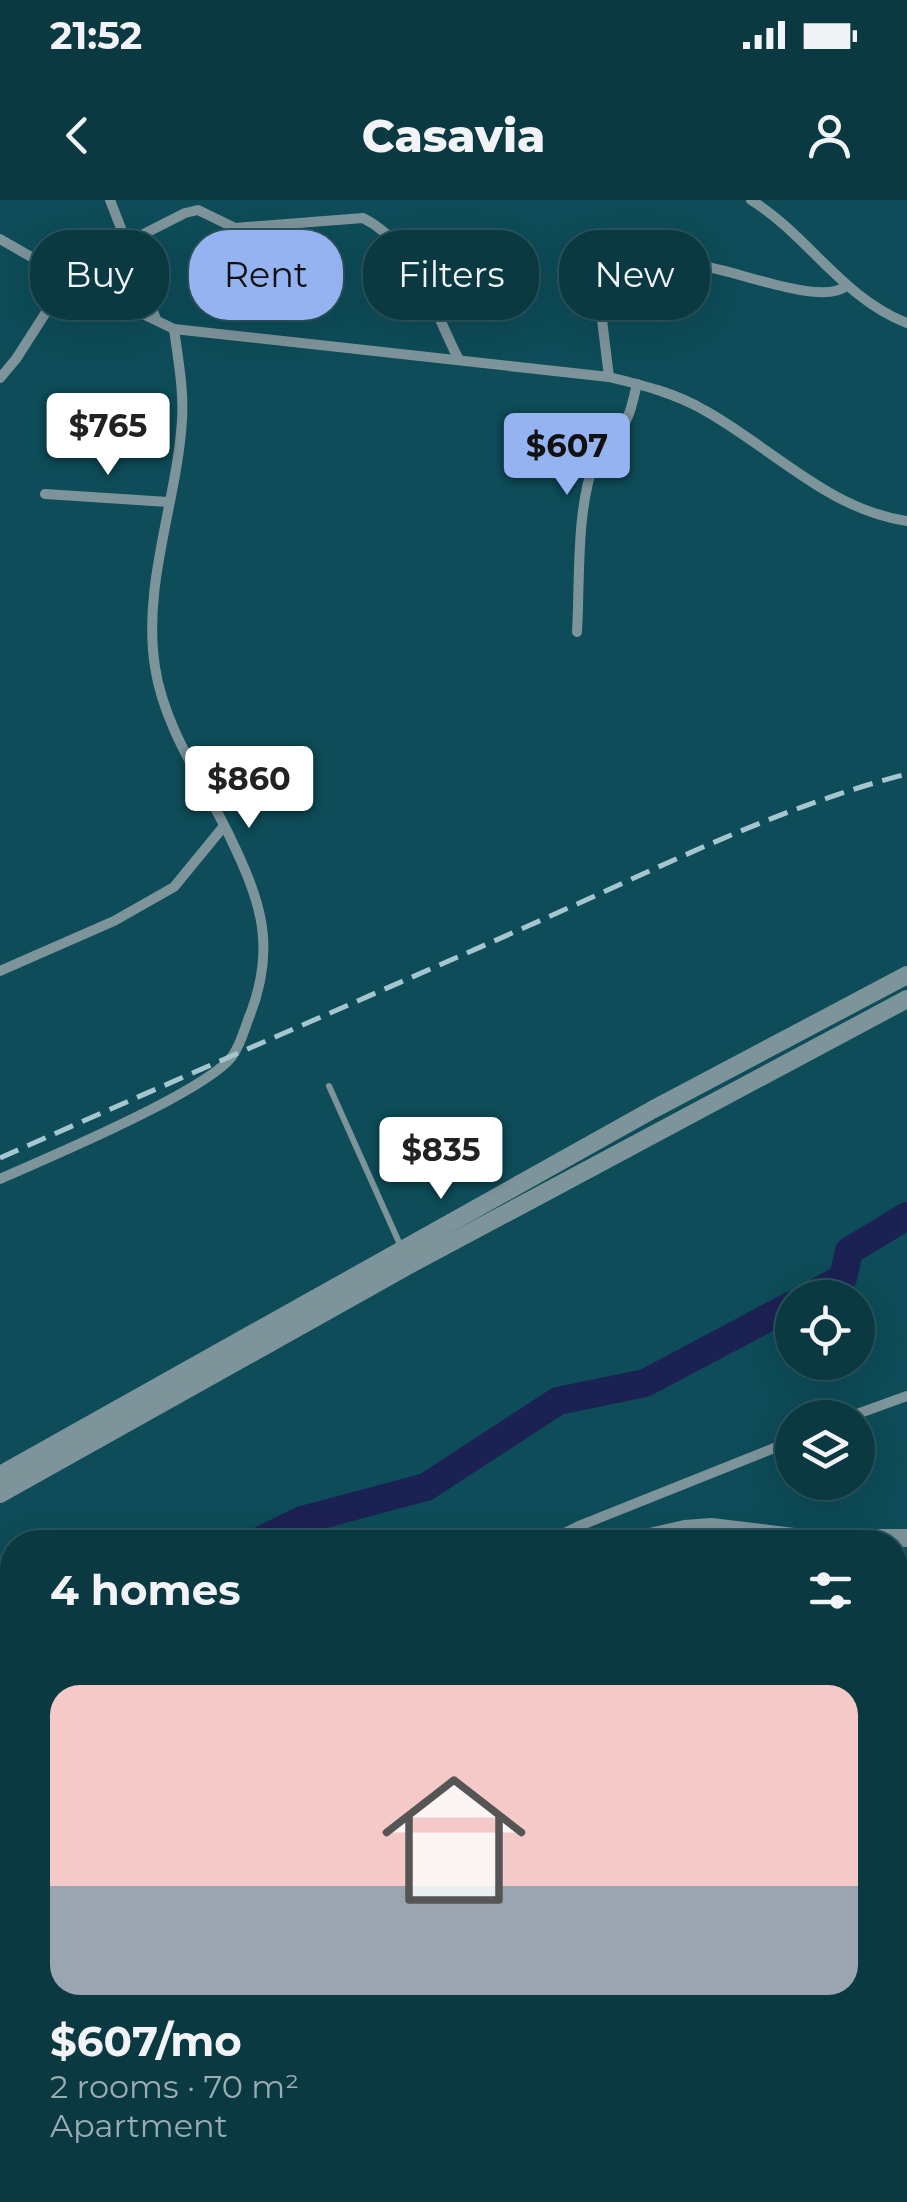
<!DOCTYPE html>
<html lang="en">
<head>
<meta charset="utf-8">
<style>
  body { margin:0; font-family:Montserrat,sans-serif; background:#18444d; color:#f1f3f6; height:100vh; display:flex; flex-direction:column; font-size:38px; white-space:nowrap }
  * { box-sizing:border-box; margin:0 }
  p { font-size:32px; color:#99acb2 }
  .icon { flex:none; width:55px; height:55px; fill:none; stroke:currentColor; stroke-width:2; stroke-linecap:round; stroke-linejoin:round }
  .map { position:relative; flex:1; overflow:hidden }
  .side { position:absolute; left:0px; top:1330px; width:908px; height:672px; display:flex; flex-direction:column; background:#0a3942; border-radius:40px 40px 0 0; box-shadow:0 10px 40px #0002,0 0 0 2px #2a535b }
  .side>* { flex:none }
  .banner { position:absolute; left:30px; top:30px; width:848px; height:90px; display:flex; gap:20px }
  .fabs { position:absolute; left:775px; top:1080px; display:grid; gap:20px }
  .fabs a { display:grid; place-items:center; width:100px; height:100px; border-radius:50%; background:#0a3942; box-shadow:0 10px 40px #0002,0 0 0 2px #2a535b; font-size:50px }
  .price { position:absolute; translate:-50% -85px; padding:0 22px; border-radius:10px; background:#fff; color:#222; font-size:32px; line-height:65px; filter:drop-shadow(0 2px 5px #0008) }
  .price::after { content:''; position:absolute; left:50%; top:60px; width:30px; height:22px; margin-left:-15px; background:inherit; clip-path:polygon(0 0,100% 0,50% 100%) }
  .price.selected { background:#95b2f1; color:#111 }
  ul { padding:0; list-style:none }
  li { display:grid; align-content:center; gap:20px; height:530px; padding:0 50px }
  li+li { border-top:2px solid #2a535b }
  li span { display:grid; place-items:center; height:310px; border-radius:30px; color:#555 }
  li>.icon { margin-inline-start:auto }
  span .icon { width:180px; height:180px; fill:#fffc; stroke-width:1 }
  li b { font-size:42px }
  h2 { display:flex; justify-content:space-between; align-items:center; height:120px; padding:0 50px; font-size:42px }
  .chip { padding:0 35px; border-radius:40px; background:#0a3942; box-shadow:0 10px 40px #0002,0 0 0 2px #2a535b; font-size:35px; line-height:90px }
  .chip.selected { background:#95b2f1; color:#111 }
  .status { display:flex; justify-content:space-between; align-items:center; height:70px; padding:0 50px; background:#0a3942; direction:ltr }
  .status svg { height:28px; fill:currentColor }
  header { display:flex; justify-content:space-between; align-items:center; height:130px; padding:0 50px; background:#0a3942; font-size:45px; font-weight:800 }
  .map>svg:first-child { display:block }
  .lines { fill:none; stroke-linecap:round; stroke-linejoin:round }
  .river { stroke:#1c2153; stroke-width:28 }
  .service { stroke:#7d949a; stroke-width:6 }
  .minor { stroke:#7d949a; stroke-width:10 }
  .tertiary { stroke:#7d949a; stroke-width:18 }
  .primary { stroke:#b3e4f0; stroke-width:22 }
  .rail { stroke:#a5c6ce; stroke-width:5; stroke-dasharray:20 10; stroke-linecap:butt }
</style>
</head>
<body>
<div class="status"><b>21:52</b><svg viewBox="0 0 49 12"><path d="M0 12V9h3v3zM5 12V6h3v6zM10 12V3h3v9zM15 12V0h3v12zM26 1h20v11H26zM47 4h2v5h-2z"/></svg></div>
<header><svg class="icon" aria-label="back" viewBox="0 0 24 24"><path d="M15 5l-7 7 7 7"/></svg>Casavia<svg class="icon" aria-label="person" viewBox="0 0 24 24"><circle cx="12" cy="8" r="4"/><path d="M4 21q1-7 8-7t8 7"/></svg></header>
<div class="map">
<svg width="907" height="2002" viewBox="0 0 907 2002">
  <rect width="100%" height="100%" fill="#0d4c58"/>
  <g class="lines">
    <g class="river">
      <polyline points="806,1098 843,1078 849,1051 907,1016"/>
      <polyline points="257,1342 302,1320 426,1287 558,1201 645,1183 792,1105"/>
      <polyline points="0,1445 12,1444"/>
    </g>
    <polyline class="service" points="329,886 402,1049"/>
    <g class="minor">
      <polyline points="110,0 156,119"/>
      <path d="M751,0C808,35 842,98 907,123"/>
      <path d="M0,39L68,78L174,129L609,177C642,185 675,193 704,210C771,247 829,310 907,321"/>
      <path d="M128,42L185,13L198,10L235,28L363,18C415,44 433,109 458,158"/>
      <path d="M609,177L599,95L608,87C633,81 677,63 701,66C733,69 822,107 846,86"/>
      <polyline points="0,178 16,159 68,78"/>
      <polyline points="45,294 168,302"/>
      <path d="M577,432C580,381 576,311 594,263C600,247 613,241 622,227C631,215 633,199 637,184"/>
      <polyline points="0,771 114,721 174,687 224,626"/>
      <path d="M0,979C45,959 210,890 233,855C240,845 244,831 248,820C278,747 261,701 228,633C202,580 164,527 155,467C142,384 177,302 182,220C184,190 178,159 174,129"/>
      <polyline points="846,1218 907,1196"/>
      <polyline points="546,1342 579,1326 792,1241"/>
      <polyline points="895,1773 907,1767"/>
      <polyline points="895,1888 907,1887"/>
    </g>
    <g class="tertiary">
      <polyline points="0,1275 652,910 907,775"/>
      <polyline points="0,1294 411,1064 907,799"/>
      <polyline points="628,1342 685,1329 711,1327 802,1338 907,1338"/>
      <polyline points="0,1464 12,1462"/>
      <polyline points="0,1485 12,1483"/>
      <polyline points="756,1990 762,2002"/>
      <polyline points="792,1990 796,2002"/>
      <polyline points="137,1995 185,1990"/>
      <polyline points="308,2002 345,1990"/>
    </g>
    <g class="primary">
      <polyline points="895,1385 907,1380"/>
      <polyline points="895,1407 907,1403"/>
      <polyline points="133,2002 139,1990"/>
      <polyline points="205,2002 211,1990"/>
    </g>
    <path class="rail" d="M0,958C175,880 352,804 528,726C653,671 774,608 907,574"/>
  </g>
</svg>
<div class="fabs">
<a><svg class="icon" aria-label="locate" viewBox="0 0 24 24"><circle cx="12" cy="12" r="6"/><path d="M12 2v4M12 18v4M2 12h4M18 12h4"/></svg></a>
<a><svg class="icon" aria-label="layers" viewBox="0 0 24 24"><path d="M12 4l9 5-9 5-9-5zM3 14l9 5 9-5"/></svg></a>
</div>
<b class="price" style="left:108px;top:278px">$765</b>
<b class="price selected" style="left:567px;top:298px">$607</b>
<b class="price" style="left:249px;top:631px">$860</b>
<b class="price" style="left:441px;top:1002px">$835</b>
<div class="banner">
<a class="chip">Buy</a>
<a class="chip selected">Rent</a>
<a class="chip">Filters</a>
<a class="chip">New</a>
</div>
<section class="side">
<h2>4 homes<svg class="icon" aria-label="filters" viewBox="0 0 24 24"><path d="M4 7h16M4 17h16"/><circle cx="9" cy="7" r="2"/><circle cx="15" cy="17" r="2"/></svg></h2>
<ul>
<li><span style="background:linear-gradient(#f6c9c9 65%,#9aa5b1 0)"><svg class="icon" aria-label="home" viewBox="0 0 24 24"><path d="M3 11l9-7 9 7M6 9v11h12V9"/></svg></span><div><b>$607/mo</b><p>2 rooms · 70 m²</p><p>Apartment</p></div></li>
</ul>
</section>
</div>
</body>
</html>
